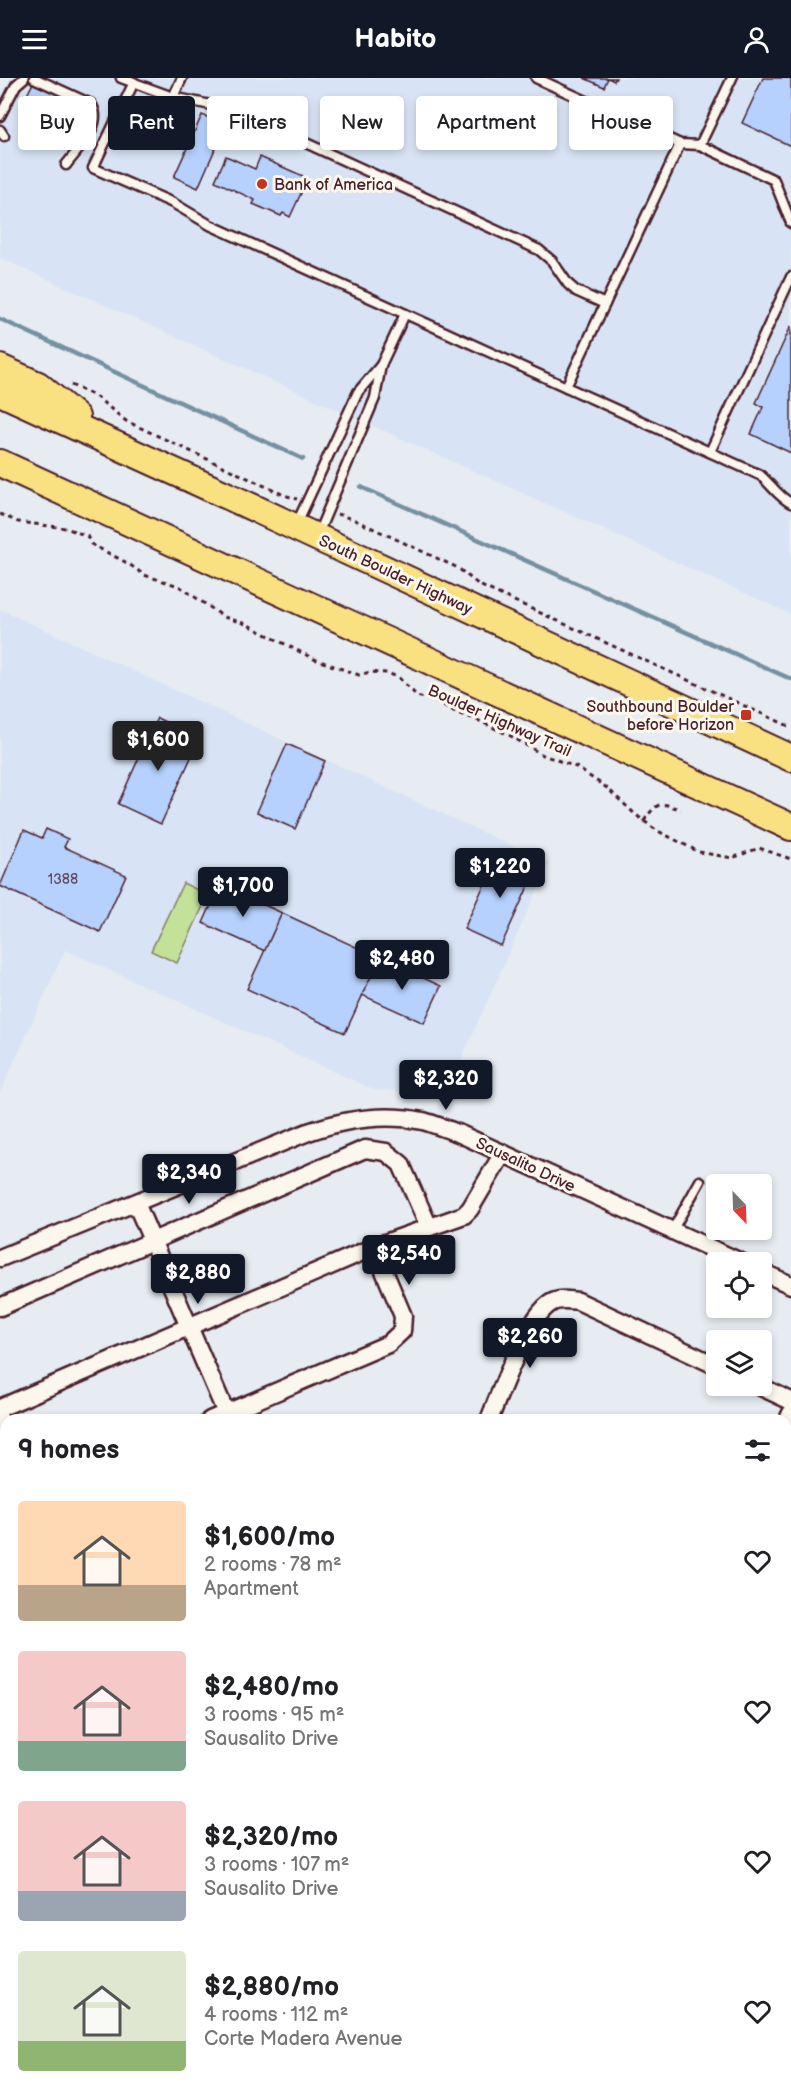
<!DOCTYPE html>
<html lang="en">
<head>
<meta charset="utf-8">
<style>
  body { margin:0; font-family:"Balsamiq Sans",sans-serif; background:#f2f2f2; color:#202124; height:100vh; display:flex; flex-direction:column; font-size:22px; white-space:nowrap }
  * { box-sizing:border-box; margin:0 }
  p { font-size:20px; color:#757577 }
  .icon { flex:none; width:33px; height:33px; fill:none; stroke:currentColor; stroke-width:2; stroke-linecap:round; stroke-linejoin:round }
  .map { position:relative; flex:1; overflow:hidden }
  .panel { position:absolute; left:0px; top:1336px; width:792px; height:686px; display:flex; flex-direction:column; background:#fff; border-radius:18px 18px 0 0; box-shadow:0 3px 9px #0003 }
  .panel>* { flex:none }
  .hud { position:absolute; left:18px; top:18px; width:756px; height:54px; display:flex; gap:12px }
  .needle { width:39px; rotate:157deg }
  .controls { position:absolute; left:706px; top:1096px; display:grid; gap:12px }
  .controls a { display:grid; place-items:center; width:66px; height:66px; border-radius:6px; background:#fff; box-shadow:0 3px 9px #0003; font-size:30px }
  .price { position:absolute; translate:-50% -51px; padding:0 14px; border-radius:6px; background:#111827; color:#fff; font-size:20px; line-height:39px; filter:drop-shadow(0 2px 3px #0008) }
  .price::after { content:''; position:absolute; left:50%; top:36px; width:18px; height:14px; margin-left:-9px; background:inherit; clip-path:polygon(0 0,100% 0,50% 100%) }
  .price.active { background:#222; color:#fff }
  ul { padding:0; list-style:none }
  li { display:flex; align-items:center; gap:18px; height:150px; padding:0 18px }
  li span { display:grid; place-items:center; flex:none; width:168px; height:120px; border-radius:6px; color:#555 }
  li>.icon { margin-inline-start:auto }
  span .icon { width:72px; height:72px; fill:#fffc; stroke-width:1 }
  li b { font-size:26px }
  h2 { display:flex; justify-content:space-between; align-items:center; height:72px; padding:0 18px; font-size:26px }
  .pill { padding:0 21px; border-radius:6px; background:#fff; box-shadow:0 3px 9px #0003; font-size:21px; line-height:54px }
  .pill.active { background:#111827; color:#fff }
  header { display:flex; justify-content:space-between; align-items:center; height:78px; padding:0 18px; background:#111827; color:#fff; font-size:27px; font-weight:800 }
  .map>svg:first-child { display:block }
  .built { fill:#d8e4f5 }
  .green { fill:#c3e199; stroke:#868062; stroke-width:1.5 }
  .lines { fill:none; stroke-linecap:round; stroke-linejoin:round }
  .stream { stroke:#7491a1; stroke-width:4.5 }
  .building { fill:#b6d1fe; stroke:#4a1f2b; stroke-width:1.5 }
  .service-casing { stroke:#4a1f2b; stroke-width:13 }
  .minor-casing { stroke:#4a1f2b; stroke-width:21 }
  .primary-casing { stroke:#4a1f2b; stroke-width:30 }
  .path { stroke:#4a1f2b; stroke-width:3; stroke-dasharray:4.5 4.5; stroke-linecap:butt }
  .service { stroke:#fbf7ec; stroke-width:8 }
  .minor { stroke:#fbf7ec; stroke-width:16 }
  .primary { stroke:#f9e181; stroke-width:26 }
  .poi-dot { fill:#c8321e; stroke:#fbf7ec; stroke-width:2 }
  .labels { text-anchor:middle; stroke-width:6; stroke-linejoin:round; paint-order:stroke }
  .number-label { font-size:14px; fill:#654c60 }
  .poi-label { font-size:16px; fill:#4a1f2b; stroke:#fbf7ec; text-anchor:start }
  .street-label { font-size:16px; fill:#4a1f2b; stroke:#fbf7ec }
</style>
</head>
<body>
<header><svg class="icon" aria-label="menu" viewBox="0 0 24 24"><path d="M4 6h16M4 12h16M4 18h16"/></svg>Habito<svg class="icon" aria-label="person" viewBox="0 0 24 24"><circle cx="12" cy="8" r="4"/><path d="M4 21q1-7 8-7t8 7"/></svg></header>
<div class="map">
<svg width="791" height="2021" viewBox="0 0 791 2021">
  <rect width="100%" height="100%" fill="#e6ecf1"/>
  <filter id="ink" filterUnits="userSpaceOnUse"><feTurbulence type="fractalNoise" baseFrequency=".0167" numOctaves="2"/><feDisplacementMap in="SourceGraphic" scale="12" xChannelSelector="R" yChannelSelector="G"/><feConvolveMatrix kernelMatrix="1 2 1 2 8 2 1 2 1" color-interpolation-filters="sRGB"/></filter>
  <g filter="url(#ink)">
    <g class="built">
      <polygon points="10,0 791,0 791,536 0,180 0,20"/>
      <polygon points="0,531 549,785 454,998 421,1014 375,1012 65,872 0,1015"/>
    </g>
    <polygon class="green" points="183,805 208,817 177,885 151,873"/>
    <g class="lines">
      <g class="stream">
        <polyline points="0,241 303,381"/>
        <polyline points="361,409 791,601"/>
      </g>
    </g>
    <g class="building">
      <polygon points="584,0 616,0 614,3 608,0 604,9"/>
      <polygon points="763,0 791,0 791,68 742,45"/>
      <polygon points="33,5 72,23 62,43 23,25"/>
      <polygon points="202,37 212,41 213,38 225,44 224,48 225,48 198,110 174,99"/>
      <polygon points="226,78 255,91 260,79 305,99 300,110 303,111 290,139 283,135 281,138 253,126 255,122 215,103"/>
      <polygon points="791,248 791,375 751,356 763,329 756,325"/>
      <polygon points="157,640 184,653 193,675 161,746 118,726"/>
      <polygon points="287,666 325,683 295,751 257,734"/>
      <polygon points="46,751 68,761 64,769 126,797 100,854 0,808 24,752 42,760"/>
      <polygon points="499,774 536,791 501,868 464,851"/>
      <polygon points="220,807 282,835 265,873 203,845"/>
      <polygon points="282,835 380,880 345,955 247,911"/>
      <polygon points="380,880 441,908 424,945 362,917"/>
    </g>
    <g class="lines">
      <g class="service-casing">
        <g id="service">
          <path d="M34,0L91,26C105,46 78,71 66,87"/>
          <polyline points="121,0 173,19 225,30 247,38 539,172 552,183 568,206 576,213 605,226"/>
          <polyline points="536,0 680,66 700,67 774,102 791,145"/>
          <path d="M134,4L93,90L173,125L210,147L760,397C771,406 778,419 791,425"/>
          <polyline points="173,19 182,0"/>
          <polyline points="0,38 16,7 24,0"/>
          <polyline points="0,52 4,58"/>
          <polyline points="700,67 732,0"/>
          <polyline points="566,309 680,66"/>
          <polyline points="710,374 791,199"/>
          <polyline points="296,447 358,314 381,287"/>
          <polyline points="317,458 375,320 381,287 405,236"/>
          <polyline points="672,1153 700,1103"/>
          <polyline points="0,1455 6,1478"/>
          <polyline points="0,1644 6,1642"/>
        </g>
      </g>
      <g class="minor-casing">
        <g id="minor">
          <polyline points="136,1125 229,1342"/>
          <path d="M0,1180L308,1054C345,1041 384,1035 423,1043C434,1046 446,1051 458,1055L743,1185"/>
          <polyline points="762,1194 791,1207"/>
          <polyline points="0,1229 365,1071 386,1074 401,1086 429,1149"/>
          <polyline points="759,1308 791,1323"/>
          <polyline points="0,1330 374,1169 464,1137 470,1131 503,1075"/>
          <polyline points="0,1341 6,1355"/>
          <polyline points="210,1342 388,1266 402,1253 403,1238 374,1169"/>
          <path d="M489,1342C500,1315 528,1238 551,1225C559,1220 569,1222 578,1223L717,1288"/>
          <polyline points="786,1346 791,1335"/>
          <polyline points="786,1631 791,1631"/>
          <polyline points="0,1766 6,1764"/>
          <polyline points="0,1960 6,1958"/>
          <polyline points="180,2016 182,2021"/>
          <polyline points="355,2016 357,2021"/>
          <polyline points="746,2016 748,2021"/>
          <polyline points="583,2021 595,2016"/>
        </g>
      </g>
      <g class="primary-casing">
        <g id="primary">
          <polyline points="0,290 38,307 76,339"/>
          <polyline points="0,314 241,424 791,680"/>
          <polyline points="0,385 791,749"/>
        </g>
      </g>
      <g class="path">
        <polyline points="71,307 95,318 126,343 284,417 297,421"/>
        <polyline points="0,436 18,444 66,450 87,458 91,466 129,486 144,497 179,508 224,539 246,546 314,581 359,597 370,594 388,595 399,600 417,618 438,624 457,635 475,641 509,657 543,677 576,689 607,710 636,737 656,752 699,774 732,780 759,770 791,781"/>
        <polyline points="337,436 355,442 458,490 479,507 791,649"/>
        <path d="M644,743C657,724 660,723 681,732"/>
      </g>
      <use href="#service" class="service"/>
      <use href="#minor" class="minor"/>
      <use href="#primary" class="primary"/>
    </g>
  </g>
  <g class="poi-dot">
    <circle cx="262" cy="106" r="6"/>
    <rect x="740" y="631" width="12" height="12" rx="3"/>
  </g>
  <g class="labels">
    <g class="number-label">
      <text x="63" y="806">1388</text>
    </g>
    <g class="poi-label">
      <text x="274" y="112">Bank of America</text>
      <text x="734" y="634" text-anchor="end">Southbound Boulder<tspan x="734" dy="18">before Horizon</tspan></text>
    </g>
    <g class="street-label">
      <text transform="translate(396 496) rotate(25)" y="6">South Boulder Highway</text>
      <text transform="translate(500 642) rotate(24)" y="6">Boulder Highway Trail</text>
      <text transform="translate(526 1086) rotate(25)" y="6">Sausalito Drive</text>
    </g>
  </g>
</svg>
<div class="controls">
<a><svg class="needle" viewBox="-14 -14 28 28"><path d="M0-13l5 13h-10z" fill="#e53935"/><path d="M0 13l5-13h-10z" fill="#757577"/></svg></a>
<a><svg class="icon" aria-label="locate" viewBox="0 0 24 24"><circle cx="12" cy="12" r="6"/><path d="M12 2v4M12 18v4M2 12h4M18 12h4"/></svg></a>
<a><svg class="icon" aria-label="layers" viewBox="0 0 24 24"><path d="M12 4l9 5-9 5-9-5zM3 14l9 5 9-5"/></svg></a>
</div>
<b class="price active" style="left:158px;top:694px">$1,600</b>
<b class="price" style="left:500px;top:821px">$1,220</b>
<b class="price" style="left:243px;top:840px">$1,700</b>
<b class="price" style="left:402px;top:913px">$2,480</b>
<b class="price" style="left:446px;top:1033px">$2,320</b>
<b class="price" style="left:189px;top:1127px">$2,340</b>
<b class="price" style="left:409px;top:1208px">$2,540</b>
<b class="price" style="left:198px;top:1227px">$2,880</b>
<b class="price" style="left:530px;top:1291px">$2,260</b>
<div class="hud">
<a class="pill">Buy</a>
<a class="pill active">Rent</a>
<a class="pill">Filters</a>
<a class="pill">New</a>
<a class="pill">Apartment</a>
<a class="pill">House</a>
</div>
<section class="panel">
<h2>9 homes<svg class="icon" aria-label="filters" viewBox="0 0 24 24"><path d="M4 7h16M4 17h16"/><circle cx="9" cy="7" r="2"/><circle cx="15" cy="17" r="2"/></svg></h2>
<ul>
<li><span style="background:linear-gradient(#ffd9b3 70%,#b9a48a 0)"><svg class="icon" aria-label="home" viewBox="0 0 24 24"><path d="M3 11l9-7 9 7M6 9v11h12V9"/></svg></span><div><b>$1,600/mo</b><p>2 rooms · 78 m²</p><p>Apartment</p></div><svg class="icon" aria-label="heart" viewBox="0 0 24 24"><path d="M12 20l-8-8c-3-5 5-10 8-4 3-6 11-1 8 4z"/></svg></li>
<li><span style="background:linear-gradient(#f6c9c9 75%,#7fa58c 0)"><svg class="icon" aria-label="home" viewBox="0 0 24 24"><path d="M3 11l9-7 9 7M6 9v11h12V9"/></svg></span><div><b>$2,480/mo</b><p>3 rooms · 95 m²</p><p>Sausalito Drive</p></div><svg class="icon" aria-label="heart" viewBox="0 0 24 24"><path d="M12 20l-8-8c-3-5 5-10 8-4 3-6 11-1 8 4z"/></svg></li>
<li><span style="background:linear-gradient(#f6c9c9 75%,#9aa5b1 0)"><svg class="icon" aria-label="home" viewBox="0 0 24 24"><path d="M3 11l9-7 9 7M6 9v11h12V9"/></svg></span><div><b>$2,320/mo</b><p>3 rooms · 107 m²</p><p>Sausalito Drive</p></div><svg class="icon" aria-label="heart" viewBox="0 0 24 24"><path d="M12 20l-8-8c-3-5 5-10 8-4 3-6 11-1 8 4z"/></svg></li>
<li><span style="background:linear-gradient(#dfe7d0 75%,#8fb573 0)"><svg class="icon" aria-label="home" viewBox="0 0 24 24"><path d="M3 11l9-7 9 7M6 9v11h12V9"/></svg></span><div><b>$2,880/mo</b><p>4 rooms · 112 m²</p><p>Corte Madera Avenue</p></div><svg class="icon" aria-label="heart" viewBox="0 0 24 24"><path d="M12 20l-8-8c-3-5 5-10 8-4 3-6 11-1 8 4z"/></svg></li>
</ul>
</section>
</div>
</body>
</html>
